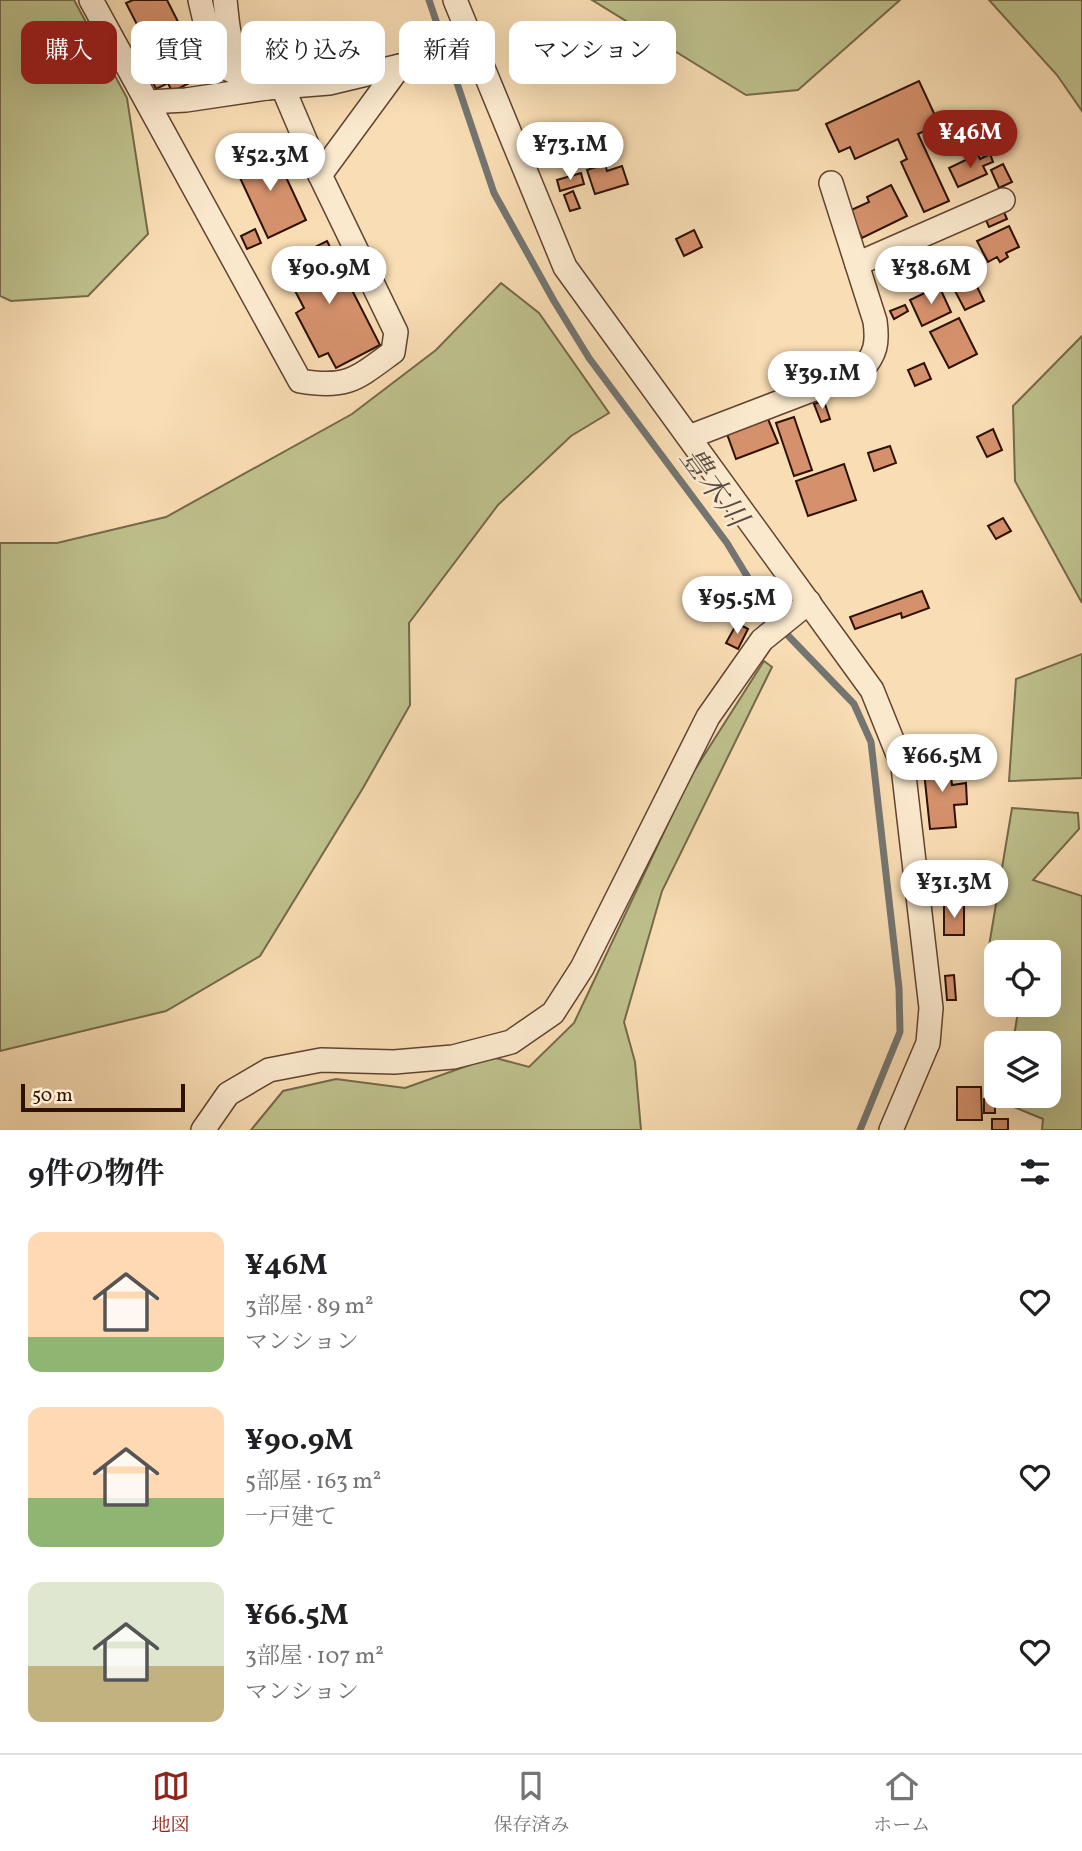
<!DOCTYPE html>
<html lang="ja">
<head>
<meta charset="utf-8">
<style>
  body { margin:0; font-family:Vollkorn,"Noto Serif JP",serif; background:#f2f2f2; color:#202124; height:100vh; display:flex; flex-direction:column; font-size:26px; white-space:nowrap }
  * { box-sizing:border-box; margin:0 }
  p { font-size:23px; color:#757577 }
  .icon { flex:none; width:38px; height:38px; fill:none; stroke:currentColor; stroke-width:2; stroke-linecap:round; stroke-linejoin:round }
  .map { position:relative; height:1130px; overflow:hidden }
  .drawer { display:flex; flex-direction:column; background:#fff; flex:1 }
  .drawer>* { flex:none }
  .top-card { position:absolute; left:21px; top:21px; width:700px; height:63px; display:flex; gap:14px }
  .controls { position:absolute; left:984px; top:940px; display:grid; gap:14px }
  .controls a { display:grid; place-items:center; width:77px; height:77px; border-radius:14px; background:#fff; box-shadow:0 7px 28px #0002; font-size:35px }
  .scale { position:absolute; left:21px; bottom:18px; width:164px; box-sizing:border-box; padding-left:7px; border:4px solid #2d1105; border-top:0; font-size:19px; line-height:24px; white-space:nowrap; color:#2d1105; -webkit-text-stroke:5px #fbe9ce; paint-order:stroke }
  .price { position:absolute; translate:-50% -60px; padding:0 16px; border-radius:24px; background:#fff; color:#222; font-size:23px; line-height:46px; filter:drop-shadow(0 2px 4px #0008) }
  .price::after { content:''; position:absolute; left:50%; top:42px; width:21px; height:16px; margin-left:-10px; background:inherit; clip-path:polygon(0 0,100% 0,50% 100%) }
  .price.selected { background:#8f2418; color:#fff }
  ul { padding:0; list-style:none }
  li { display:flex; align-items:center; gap:21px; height:175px; padding:0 28px }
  li span { display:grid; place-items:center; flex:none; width:196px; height:140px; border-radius:14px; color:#555 }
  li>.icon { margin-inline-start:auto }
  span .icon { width:84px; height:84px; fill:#fffc; stroke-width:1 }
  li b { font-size:30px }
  h2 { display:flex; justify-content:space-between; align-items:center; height:84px; padding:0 28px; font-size:30px }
  .pill { padding:0 24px; border-radius:14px; background:#fff; box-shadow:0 7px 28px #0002; font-size:24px; line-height:63px }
  .pill.selected { background:#8f2418; color:#fff }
  .dock { display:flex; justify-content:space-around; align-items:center; height:98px; border-top:2px solid #e0e0e0; background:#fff; font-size:19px; color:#757577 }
  .dock a { display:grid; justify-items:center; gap:4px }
  .dock .selected { color:#8f2418 }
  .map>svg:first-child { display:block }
  .green { fill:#bec18d; stroke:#766949; stroke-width:2 }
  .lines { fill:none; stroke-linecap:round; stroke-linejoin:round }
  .stream { stroke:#747571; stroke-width:7 }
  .building { fill:#d5916c; stroke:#2d1105; stroke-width:2 }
  .minor-tunnel { stroke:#dabe9a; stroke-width:23; stroke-dasharray:23 11; stroke-linecap:butt }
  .minor-casing { stroke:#604431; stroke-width:26 }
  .minor { stroke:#fbe9ce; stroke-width:23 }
  .labels { text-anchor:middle; stroke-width:5; stroke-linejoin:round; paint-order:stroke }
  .water-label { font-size:30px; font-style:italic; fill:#574b44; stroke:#fbe9ce }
</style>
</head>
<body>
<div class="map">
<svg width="1082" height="1130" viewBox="0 0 1082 1130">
  <rect width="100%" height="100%" fill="#f9ddb4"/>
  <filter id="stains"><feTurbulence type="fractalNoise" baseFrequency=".00286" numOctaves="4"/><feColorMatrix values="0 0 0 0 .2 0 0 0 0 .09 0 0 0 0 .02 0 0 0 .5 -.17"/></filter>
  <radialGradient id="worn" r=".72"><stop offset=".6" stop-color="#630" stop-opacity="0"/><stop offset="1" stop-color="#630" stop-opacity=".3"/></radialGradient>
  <g class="green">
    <polygon points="0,0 74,0 127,98 148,234 88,296 11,301 0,296"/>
    <polygon points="592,0 900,0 798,90 746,95"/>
    <polygon points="989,0 1082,0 1082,111 1057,75"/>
    <polygon points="501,283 539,313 609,413 571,436 498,505 409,623 410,705 363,788 260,956 166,1011 0,1051 0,543 57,543 166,517 352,414 436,350"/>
    <polygon points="1082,336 1082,603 1015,481 1013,406"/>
    <polygon points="1082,654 1082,778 1009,781 1016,679"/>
    <polygon points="764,661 772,667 662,891 624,1022 635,1062 641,1130 251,1130 283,1091 336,1079 405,1088 492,1057 529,1067 574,1023 689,779"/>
    <polygon points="1012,808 1078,813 1079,829 1033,880 1082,896 1082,1130 1042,1130 1043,1119 1004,1103 1005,1096 1048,1096 1048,1043 1013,1043 1019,1005 1048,1004 1048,952 996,952 996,964 986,964"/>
  </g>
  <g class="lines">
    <polyline class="stream" points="429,0 494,193 554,301 589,358 727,543 775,622 854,704 871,742 899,988 900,1032 860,1130"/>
  </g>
  <g class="building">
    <polygon points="133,0 167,0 205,75 172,92 168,83 156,89 136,50 147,44 126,3"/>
    <polygon points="311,58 313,78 282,81 280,60"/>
    <polygon points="214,71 221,87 215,89 208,74"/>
    <polygon points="919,81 939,124 918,134 949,201 924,212 901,162 907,159 898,139 855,159 850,147 839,152 826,124"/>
    <polygon points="272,147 306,220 268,238 234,165"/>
    <polygon points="978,154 980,159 990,154 993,162 983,166 987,174 958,187 949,168"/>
    <polygon points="605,164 607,171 622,166 628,184 595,194 587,170"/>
    <polygon points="1003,164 1012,182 999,188 991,170"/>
    <polygon points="581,173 584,184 560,191 557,180"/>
    <polygon points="891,185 907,216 862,238 849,211 869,202 867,197"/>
    <polygon points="573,191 580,208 570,211 564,195"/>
    <polygon points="1003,210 1007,219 989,227 985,218"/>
    <polygon points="1009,226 1019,247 1006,253 1008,257 1000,262 997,257 988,262 977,241"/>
    <polygon points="255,229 261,243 247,249 241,236"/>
    <polygon points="694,230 702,247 684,256 676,239"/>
    <polygon points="327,241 380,345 336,368 328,353 319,357 296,313 304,308 281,264"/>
    <polygon points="924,252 932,273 906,284 898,263"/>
    <polygon points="964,260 984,301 965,310 944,270"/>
    <polygon points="939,286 951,312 922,326 910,300"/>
    <polygon points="905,305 908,311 894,319 890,311"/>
    <polygon points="959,318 977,354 949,368 930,332"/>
    <polygon points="924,363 931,379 915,386 908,370"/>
    <polygon points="824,401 830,419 821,422 814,404"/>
    <polygon points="794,417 812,470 794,476 776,423"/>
    <polygon points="768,419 778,443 736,459 727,434"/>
    <polygon points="993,429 1002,450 987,457 977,437"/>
    <polygon points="890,446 896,463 874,471 868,453"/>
    <polygon points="844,464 856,500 808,516 796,481"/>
    <polygon points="1003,518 1011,531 996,539 988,526"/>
    <polygon points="922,591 929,608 902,618 901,613 855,629 850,617"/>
    <polygon points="737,623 748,629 738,649 726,643"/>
    <polygon points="949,759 952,785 966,783 967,804 954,805 956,827 930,829 923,762"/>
    <rect x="944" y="904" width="20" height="31"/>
    <polygon points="954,975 956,1000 947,1000 945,976"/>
    <polygon points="957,1087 981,1087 982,1120 957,1120"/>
    <rect x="984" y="1099" width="11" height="14"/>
    <rect x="992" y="1119" width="16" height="11"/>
  </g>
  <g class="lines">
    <polyline class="minor-tunnel" points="281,74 312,70"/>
    <g class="minor-casing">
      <g id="minor">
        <path d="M91,0L300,381C347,389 356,379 393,352L396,332L320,175L283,88"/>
        <polyline points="200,0 209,38 230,70 267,88 329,83 400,66 458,63 477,58"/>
        <path d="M225,0C228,24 227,51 248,67"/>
        <polyline points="455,0 565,267 872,690 903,767 931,1008 928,1043 891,1130"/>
        <polyline points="148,102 186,100 267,88"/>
        <polyline points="320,175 400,66"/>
        <polyline points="857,264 1003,200"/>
        <path d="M689,437L861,371C876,354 878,343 875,321L831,183"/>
        <polyline points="203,1130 228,1094 269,1070 321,1060 394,1062 453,1057 511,1042 553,1013 582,968 708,717 762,640 809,602"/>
      </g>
    </g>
    <use href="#minor" class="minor"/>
  </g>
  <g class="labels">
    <g class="water-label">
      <text transform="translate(714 487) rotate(54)" y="10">豊木川</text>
    </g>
  </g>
  <rect width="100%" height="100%" filter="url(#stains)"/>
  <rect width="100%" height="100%" fill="url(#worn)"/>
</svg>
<div class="controls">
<a><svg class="icon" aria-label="locate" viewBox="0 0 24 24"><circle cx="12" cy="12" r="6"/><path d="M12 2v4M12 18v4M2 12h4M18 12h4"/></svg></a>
<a><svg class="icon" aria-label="layers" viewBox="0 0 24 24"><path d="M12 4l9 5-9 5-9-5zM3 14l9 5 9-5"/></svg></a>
</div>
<div class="scale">50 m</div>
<b class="price selected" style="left:970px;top:170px">¥46M</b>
<b class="price" style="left:570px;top:182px">¥73.1M</b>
<b class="price" style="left:270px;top:193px">¥52.3M</b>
<b class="price" style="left:329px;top:306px">¥90.9M</b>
<b class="price" style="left:931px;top:306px">¥38.6M</b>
<b class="price" style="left:822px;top:411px">¥39.1M</b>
<b class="price" style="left:737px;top:636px">¥95.5M</b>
<b class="price" style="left:942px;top:794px">¥66.5M</b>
<b class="price" style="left:954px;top:920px">¥31.3M</b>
<div class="top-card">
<a class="pill selected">購入</a>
<a class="pill">賃貸</a>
<a class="pill">絞り込み</a>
<a class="pill">新着</a>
<a class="pill">マンション</a>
</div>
</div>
<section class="drawer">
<h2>9件の物件<svg class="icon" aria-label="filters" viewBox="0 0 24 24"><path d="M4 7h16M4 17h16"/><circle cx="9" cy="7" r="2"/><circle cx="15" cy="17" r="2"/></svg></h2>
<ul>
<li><span style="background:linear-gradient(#ffd9b3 75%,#8fb573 0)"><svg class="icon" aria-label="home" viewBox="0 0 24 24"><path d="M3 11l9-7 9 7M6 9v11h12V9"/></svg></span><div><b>¥46M</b><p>3部屋 · 89 m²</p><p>マンション</p></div><svg class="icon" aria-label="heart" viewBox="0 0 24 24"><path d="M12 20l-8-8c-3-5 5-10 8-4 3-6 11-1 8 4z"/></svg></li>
<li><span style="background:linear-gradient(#ffd9b3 65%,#8fb573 0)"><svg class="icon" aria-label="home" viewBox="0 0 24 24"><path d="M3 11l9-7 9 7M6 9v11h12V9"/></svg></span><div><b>¥90.9M</b><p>5部屋 · 163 m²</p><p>一戸建て</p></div><svg class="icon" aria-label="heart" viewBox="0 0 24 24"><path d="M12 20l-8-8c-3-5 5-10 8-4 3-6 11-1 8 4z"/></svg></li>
<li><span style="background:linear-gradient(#dfe7d0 60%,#c2b280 0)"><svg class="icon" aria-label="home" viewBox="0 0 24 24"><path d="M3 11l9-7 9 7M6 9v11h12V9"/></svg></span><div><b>¥66.5M</b><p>3部屋 · 107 m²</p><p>マンション</p></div><svg class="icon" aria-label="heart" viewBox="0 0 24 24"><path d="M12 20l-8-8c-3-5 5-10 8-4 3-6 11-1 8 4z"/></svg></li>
</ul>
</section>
<nav class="dock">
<a class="selected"><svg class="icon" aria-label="map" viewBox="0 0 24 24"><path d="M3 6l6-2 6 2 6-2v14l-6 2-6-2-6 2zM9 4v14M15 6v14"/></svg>地図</a>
<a><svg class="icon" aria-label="saved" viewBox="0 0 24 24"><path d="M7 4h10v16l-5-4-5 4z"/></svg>保存済み</a>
<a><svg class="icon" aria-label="home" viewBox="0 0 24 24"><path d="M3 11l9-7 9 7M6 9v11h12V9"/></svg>ホーム</a>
</nav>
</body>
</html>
